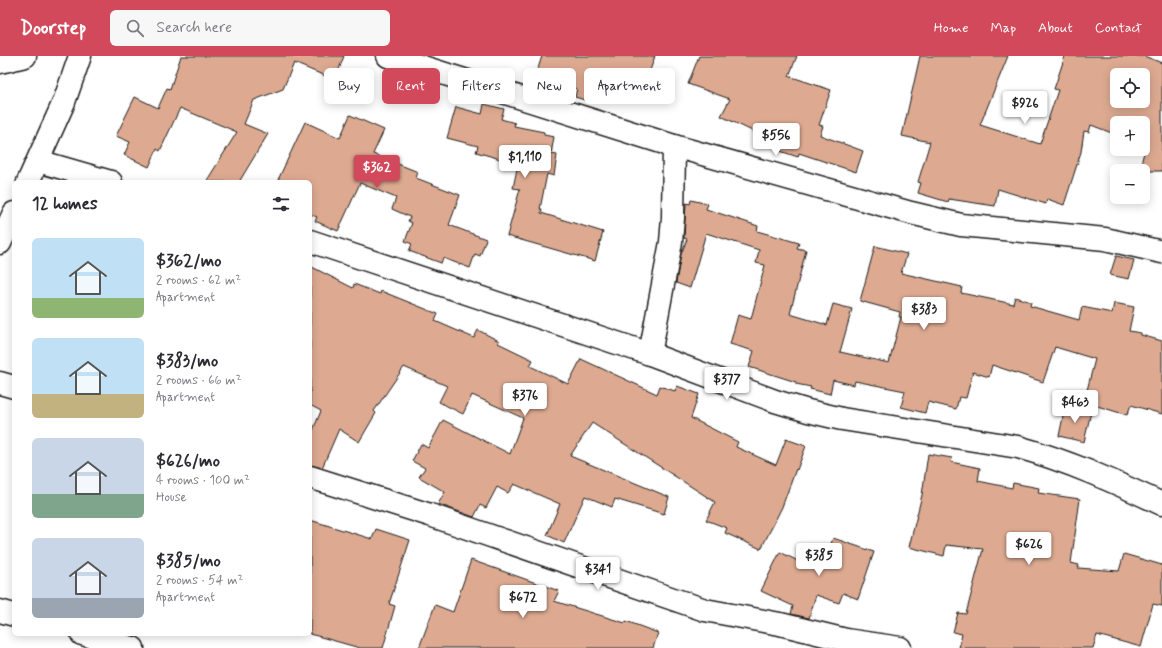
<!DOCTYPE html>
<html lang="en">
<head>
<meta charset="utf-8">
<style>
  body { margin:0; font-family:Mynerve,sans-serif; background:#f7f7f7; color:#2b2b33; height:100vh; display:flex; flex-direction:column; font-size:15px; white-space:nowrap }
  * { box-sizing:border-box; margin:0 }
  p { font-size:13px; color:#7c7c81 }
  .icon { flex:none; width:22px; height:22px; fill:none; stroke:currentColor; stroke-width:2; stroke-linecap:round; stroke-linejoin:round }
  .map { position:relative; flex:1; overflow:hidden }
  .side { position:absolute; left:12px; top:124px; width:300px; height:456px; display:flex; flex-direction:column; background:#fff; border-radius:6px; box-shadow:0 2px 10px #0003 }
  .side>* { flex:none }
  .hud { position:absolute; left:324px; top:12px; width:380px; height:36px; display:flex; gap:8px }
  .tools { position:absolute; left:1110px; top:12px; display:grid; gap:8px }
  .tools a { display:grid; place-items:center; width:40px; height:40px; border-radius:6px; background:#fff; box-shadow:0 2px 10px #0003; font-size:20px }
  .price { position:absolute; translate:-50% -34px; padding:0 9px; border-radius:4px; background:#fff; color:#222; font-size:13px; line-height:26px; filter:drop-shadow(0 1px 2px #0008) }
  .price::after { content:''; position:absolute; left:50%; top:24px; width:12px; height:9px; margin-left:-6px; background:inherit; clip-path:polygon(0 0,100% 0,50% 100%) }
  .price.active { background:#d1495b; color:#fff }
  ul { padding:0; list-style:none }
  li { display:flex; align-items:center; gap:12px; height:100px; padding:0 20px }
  li span { display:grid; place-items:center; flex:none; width:112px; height:80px; border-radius:6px; color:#555 }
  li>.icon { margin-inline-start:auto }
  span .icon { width:48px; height:48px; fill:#fffc; stroke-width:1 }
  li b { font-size:17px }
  h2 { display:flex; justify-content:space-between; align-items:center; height:48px; padding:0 20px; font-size:17px }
  .chip { padding:0 14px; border-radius:6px; background:#fff; box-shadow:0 2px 10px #0003; font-size:14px; line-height:36px }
  .chip.active { background:#d1495b; color:#fff }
  header { display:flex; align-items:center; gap:24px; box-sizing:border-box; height:56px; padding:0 20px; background:#d1495b; color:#fff }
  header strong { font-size:19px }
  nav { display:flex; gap:22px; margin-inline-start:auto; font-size:14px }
  .search { width:280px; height:36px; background:#f7f7f7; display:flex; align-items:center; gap:10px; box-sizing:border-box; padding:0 14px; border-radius:6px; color:#7c7c81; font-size:15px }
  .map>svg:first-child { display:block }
  .building { fill:#ddaa91; stroke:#1c1c1c; fill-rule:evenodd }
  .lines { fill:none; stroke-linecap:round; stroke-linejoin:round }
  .minor-casing { stroke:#1c1c1c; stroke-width:25 }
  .minor { stroke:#fff; stroke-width:22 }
</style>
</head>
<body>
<header>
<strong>Doorstep</strong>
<div class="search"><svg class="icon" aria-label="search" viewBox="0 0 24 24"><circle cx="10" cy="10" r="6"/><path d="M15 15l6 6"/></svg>Search here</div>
<nav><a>Home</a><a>Map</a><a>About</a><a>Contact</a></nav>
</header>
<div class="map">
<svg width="1162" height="592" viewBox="0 0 1162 592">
  <rect width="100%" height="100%" fill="#fff"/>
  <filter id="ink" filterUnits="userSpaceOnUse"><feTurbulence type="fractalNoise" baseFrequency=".025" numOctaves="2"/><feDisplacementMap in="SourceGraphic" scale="8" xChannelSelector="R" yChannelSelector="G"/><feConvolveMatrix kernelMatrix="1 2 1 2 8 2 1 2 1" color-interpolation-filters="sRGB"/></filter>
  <g filter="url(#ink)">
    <g class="building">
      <polygon points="181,0 344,0 335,24 294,7 283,33 254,44 244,68 268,78 239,126 206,126 237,76 180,52 160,95 157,93 149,111 124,99 130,86 116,80 135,41 158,52 167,32 170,33"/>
      <polygon points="542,0 655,0 642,38 610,28 607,38 594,34 591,46 575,41 577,33 536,19"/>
      <polygon points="699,0 797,0 789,20 831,34 819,69 823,70 820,79 863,95 856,116 799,97 798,101 777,94 779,88 721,60 730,43 688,28"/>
      <path d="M920,0H1008L980,69L1040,88L1058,34L1054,33L1065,0H1144L1162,7V115H1139L1146,89L1143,88V67H1117V79L1091,69L1089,76L1084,75L1081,96L1064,149L1047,143L1046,148L998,133L995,150L949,143L948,146L918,137L921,127L918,126L930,86L902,80ZM1117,19H1143V45H1117Z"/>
      <polygon points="484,48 504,53 501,63 515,67 514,70 544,76 544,79 554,81 551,98 557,99 554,120 547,118 540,153 542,153 541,157 603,176 595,205 507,180 520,133 513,132 518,108 476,96 478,90 447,82 456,51 482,58"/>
      <polygon points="350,59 384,74 373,98 418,116 416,122 460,139 449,169 486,183 480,200 475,198 470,212 443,202 441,207 409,195 412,188 405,185 412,167 408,165 410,161 392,153 396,142 360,127 338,175 315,165 317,161 310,158 310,126 277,126 305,66 340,82"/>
      <polygon points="691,144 708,148 706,153 758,170 757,175 799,187 797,192 806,194 790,258 827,269 833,248 852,253 840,296 889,307 901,261 899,261 900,256 860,245 875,190 907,198 901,217 962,231 961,237 1013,248 1015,241 1031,246 1030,250 1079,264 1082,251 1112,257 1114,247 1134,251 1129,275 1141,277 1141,279 1162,285 1162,358 1131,349 1127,359 1084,346 1095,303 1055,291 1043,326 992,309 989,321 973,316 966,342 959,341 956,353 928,346 925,357 901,351 905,335 855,325 854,329 833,324 830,338 810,333 811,331 796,328 796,326 749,311 754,295 730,288 738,259 751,263 765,209 756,207 759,194 706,177 690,232 676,227 681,198 687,183 684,182 686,147 690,148"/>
      <polygon points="1116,200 1134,204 1129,223 1110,219"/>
      <polygon points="310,210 353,232 354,228 380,238 381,235 438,258 435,265 474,282 478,274 499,285 498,287 533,304 530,310 568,328 581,303 657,338 660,330 675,335 677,330 699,338 691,362 738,386 736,391 776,409 786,383 806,390 797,414 796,413 782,451 761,493 725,477 727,472 706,464 715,446 592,367 570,400 669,441 664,458 615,443 612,451 585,440 564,487 547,479 560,448 514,428 508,437 497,431 486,452 480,449 474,461 438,448 445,436 419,421 425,412 412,405 421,388 428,392 443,364 510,398 523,362 472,339 463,358 439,346 447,330 404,311 374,355 376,357 359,386 339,373 322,412 310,409 310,381 321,355 310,349"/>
      <polygon points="1065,351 1091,356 1084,386 1059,380"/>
      <polygon points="928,398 952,402 951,406 980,412 978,425 1012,432 1013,427 1039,432 1038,437 1080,443 1071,507 1079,509 1078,512 1119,515 1124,498 1162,509 1162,550 1153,548 1141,591 1097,579 1093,592 959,592 962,578 953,576 958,557 966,558 983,493 946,489 944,500 909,491 922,439"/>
      <polygon points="310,464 372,483 376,473 410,484 389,548 395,550 383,592 360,592 310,578"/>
      <polygon points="833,482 874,496 858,543 843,537 839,547 816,539 809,562 791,558 793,550 761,535 780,496 814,513 820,497 827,499"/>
      <polygon points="471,504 559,535 554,545 625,567 626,565 658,577 653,592 419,592 435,549 453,556"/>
    </g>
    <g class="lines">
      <g class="minor-casing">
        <g id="minor">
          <polyline points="388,0 674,90 911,157 961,169 1105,183 1162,196"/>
          <polyline points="0,6 25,0"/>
          <polyline points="38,105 111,126"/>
          <polyline points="28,126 64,46 80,0"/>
          <path d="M310,185L650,298L775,345L808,355L842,363L1018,391C1068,405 1115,426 1162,448"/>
          <polyline points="0,187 14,157"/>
          <polyline points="650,298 671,186 673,162 674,90"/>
          <polyline points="0,327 14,331"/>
          <polyline points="310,421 430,459 705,554 780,568 846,584 900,592"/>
          <polyline points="0,555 14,559"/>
          <polyline points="82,578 133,592"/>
        </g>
      </g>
      <use href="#minor" class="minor"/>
    </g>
  </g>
</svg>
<div class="tools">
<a><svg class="icon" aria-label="locate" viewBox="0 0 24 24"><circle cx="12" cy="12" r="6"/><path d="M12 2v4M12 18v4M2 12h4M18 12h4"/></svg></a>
<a>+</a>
<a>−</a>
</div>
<b class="price" style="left:1025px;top:69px">$926</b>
<b class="price" style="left:776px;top:101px">$556</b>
<b class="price" style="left:525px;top:123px">$1,110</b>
<b class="price active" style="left:377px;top:133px">$362</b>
<b class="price" style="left:924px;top:275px">$383</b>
<b class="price" style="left:727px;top:345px">$377</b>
<b class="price" style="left:525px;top:361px">$376</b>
<b class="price" style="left:1075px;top:368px">$463</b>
<b class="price" style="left:1029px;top:510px">$626</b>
<b class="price" style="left:819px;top:521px">$385</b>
<b class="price" style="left:598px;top:535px">$341</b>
<b class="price" style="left:523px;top:563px">$672</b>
<div class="hud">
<a class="chip">Buy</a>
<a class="chip active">Rent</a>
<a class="chip">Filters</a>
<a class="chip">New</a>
<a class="chip">Apartment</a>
</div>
<section class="side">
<h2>12 homes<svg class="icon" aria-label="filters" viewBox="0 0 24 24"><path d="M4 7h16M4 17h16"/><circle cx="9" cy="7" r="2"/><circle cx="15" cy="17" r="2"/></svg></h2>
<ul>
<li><span style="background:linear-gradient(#bfe0f5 75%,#8fb573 0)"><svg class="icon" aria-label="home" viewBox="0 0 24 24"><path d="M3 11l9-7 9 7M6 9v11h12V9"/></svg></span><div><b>$362/mo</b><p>2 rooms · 62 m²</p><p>Apartment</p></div></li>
<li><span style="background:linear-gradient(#bfe0f5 70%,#c2b280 0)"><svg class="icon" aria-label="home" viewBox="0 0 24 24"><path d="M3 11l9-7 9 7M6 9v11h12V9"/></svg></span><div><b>$383/mo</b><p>2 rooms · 66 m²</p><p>Apartment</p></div></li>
<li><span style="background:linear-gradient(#c9d6e8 70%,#7fa58c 0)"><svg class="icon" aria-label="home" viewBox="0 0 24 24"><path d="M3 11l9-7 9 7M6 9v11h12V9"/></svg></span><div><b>$626/mo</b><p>4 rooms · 100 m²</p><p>House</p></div></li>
<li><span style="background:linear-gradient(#c9d6e8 75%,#9aa5b1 0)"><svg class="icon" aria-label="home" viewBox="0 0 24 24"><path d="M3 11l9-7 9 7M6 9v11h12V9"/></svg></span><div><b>$385/mo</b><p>2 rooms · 54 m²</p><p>Apartment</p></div></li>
</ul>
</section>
</div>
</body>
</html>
